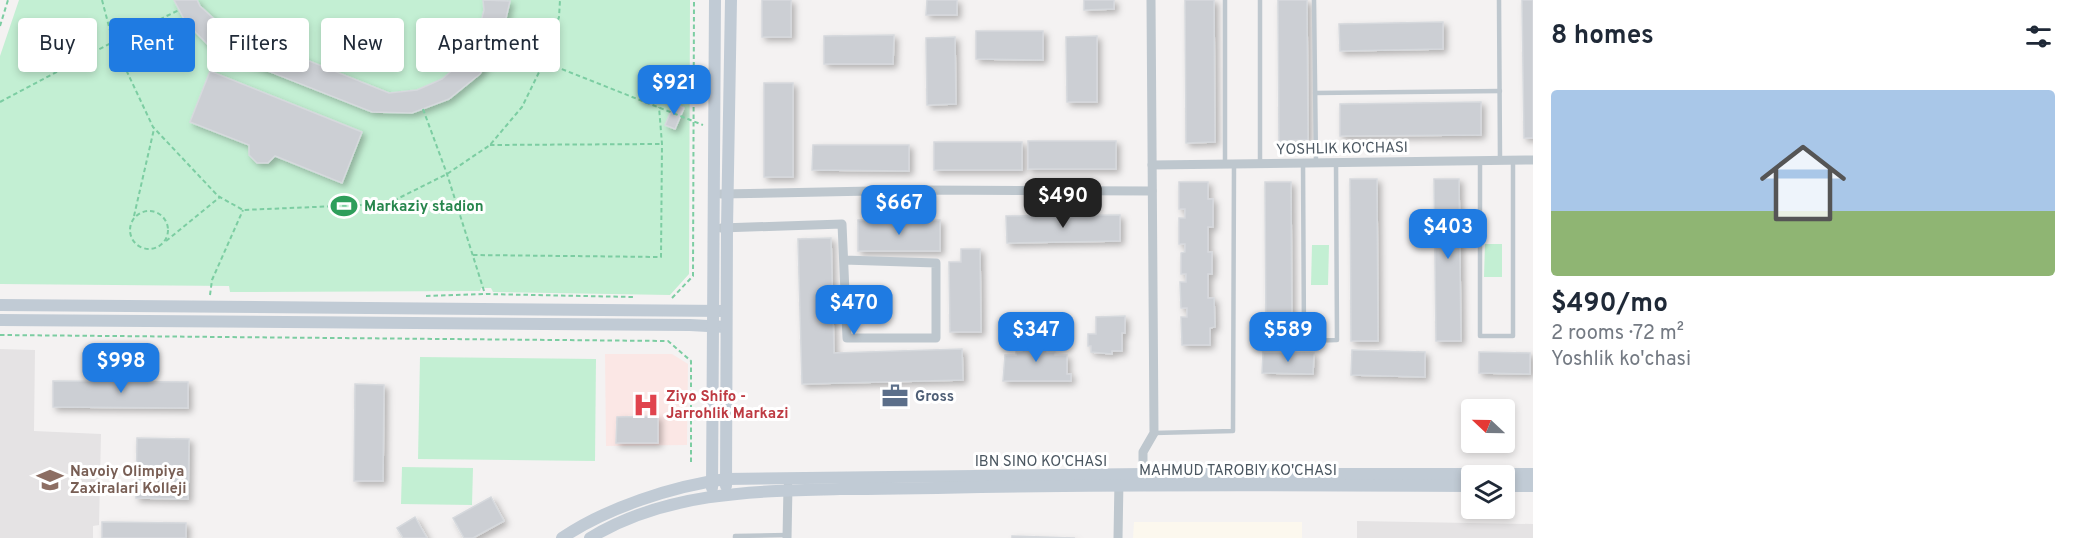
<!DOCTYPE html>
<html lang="en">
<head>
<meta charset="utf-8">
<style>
  body { margin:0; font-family:Overpass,sans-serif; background:#f6f6f7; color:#1f2937; height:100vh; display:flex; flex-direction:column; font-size:22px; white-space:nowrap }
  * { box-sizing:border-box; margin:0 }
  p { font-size:20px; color:#747a83 }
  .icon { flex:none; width:33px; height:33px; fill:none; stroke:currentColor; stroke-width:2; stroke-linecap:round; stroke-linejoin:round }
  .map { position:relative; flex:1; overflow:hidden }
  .panel { display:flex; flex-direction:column; background:#fff; width:540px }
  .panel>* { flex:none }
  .hud { position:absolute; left:18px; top:18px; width:570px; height:54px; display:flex; gap:12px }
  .needle { width:39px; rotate:292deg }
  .buttons { position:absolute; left:1461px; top:399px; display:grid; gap:12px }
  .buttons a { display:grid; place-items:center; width:54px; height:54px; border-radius:6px; background:#fff; box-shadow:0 3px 9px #0003; font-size:30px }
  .price { position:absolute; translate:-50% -51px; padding:0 14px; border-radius:12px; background:#1f7be2; color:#fff; font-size:20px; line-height:39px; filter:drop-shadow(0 2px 3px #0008) }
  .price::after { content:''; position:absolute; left:50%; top:36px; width:18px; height:14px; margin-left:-9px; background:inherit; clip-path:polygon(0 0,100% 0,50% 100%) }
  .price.current { background:#222; color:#fff }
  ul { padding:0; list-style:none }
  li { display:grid; align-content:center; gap:12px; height:318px; padding:0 18px }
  li span { display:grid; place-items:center; height:186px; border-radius:6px; color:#555 }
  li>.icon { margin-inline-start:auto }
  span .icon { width:108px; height:108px; fill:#fffc; stroke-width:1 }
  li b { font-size:26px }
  h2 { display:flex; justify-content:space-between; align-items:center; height:72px; padding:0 18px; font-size:26px }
  .pill { padding:0 21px; border-radius:6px; background:#fff; box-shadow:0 3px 9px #0003; font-size:21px; line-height:54px }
  .pill.current { background:#1f7be2; color:#fff }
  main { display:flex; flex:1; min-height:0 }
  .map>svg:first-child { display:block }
  .commercial { fill:#fcf8ee }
  .education { fill:#e5e3e4 }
  .medical { fill:#fbe7e5 }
  .green { fill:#c3efd3 }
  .building { fill:#cccfd4; stroke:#d6d9dd; stroke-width:1.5; filter:url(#shadow) }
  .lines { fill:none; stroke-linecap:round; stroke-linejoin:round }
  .path { stroke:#7ccda2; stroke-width:2; stroke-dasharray:4.5 3; stroke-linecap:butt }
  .lane { stroke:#bec7ce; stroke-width:4.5 }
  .street { stroke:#bec7ce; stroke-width:9 }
  .secondary { stroke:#c1cbd5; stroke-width:12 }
  .labels { text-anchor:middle; stroke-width:6; stroke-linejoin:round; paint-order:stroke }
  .street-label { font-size:15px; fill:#4a5660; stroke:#fff }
  .leisure-label { font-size:15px; font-weight:bold; fill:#27864d; stroke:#fff; text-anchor:start }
  .health-label { font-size:15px; font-weight:bold; fill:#be3a42; stroke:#fff; text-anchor:start }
  .service-label { font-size:15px; font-weight:bold; fill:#4e5e75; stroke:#fff; text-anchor:start }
  .education-label { font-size:15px; font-weight:bold; fill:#785e54; stroke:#fff; text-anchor:start }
</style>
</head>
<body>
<main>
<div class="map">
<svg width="1533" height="538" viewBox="0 0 1533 538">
  <defs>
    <filter id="shadow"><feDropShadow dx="3.5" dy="3.5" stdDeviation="3" flood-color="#0004"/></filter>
  </defs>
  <rect width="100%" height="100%" fill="#f4f2f2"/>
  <polygon class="commercial" points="1134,522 1302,522 1302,538 1133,538"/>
  <g class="education">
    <polygon points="0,349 35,350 34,431 101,434 99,525 93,526 93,538 0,538"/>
    <polygon points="1357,521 1533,524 1533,538 1357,538"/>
  </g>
  <polygon class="medical" points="605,354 672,354 688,364 687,445 606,446"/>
  <g class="green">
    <polygon points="19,0 690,0 689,274 670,295 493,292 491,288 481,288 480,291 230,292 229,286 0,284 0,56"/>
    <polygon points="1485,244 1502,244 1502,277 1484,277"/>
    <polygon points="1312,245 1329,245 1328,285 1311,285"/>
    <polygon points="420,357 596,359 595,461 418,459"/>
    <polygon points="402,467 473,468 472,505 401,504"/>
  </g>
  <g class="building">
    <polygon points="174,0 197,0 200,6 222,26 389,93 417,90 442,79 463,61 477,37 484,10 483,0 510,1 501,40 480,74 449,99 412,113 372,112 212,49 185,21"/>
    <rect x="762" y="0" width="29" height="37"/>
    <polygon points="927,0 957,0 957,15 926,15"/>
    <polygon points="1084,0 1114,0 1114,9 1084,10"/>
    <polygon points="1185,0 1214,0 1215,142 1186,143"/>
    <polygon points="1278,0 1307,0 1308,140 1279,141"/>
    <polygon points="1522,0 1533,0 1533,138 1524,138"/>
    <polygon points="1443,22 1443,49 1340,51 1339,24"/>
    <polygon points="976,31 1043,31 1043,60 976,59"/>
    <polygon points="894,35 893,64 824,64 824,36"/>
    <polygon points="1097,36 1097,102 1067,102 1066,37"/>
    <polygon points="955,37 956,104 927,105 926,38"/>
    <polygon points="210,71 362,132 342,183 275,156 268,163 257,163 249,155 249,145 190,122"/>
    <rect x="764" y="83" width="29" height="94"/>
    <polygon points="1481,102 1481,135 1340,136 1340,104"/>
    <polygon points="674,104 684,108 675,129 665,125"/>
    <rect x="1028" y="141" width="88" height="28"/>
    <rect x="934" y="142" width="88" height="28"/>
    <polygon points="813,145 909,145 909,171 812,170"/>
    <polygon points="1350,179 1377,179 1378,341 1351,341"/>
    <polygon points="1434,179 1459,179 1461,341 1436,341"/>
    <polygon points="1179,182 1208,182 1208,199 1213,199 1213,227 1208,227 1208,252 1212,252 1212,274 1208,274 1208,298 1214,298 1215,327 1210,328 1210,345 1182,345 1181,317 1187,317 1187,308 1181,308 1180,282 1186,282 1186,274 1181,274 1181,253 1185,252 1185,244 1179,244 1179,218 1185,218 1185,209 1179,209"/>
    <polygon points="1265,182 1291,182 1292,344 1266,344"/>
    <polygon points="1120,215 1120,241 1007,243 1006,216"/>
    <rect x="858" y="220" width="82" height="31"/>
    <polygon points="831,238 834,353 962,349 963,380 802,384 798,239"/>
    <polygon points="961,249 980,249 981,332 950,332 949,262 961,262"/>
    <polygon points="1125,316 1125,333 1122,333 1122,351 1112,351 1112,354 1091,352 1091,346 1088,346 1088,334 1096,334 1096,317"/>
    <polygon points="1023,336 1048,336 1047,352 1055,352 1055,355 1067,355 1067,374 1071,374 1071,381 1003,381 1005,355 1016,355 1016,352 1022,351"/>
    <polygon points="1352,350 1425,352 1425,377 1351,375"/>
    <polygon points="1263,352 1314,353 1313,374 1262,373"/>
    <polygon points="1479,352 1530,353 1530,374 1479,373"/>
    <polygon points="53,381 188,382 188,408 53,407"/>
    <polygon points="355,384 384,385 383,481 354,481"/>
    <polygon points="658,416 658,443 616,443 617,417"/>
    <polygon points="137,438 189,439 188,499 136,498"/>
    <polygon points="491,497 504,521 473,538 464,538 453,518"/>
    <polygon points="415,517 427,538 403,538 397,528"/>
    <polygon points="102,522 186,523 186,538 102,538"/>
    <polygon points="1012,536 1075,538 1012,538"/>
  </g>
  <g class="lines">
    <g class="path">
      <polyline points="102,0 113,42 153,127 218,196 243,210 387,204 447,174 490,145 522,107 544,62 559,17 560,0"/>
      <polyline points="0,26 8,0"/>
      <polyline points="501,40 544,62 703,125"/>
      <polyline points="0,102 113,42 179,10"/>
      <polyline points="423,109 447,174 485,294"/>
      <polyline points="490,145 661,144"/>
      <circle cx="149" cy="230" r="19"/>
      <polyline points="134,216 154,129"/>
      <polyline points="166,241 220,197"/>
      <polyline points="473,255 661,257 662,144 659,107"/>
      <polyline points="210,295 212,280 243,210"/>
      <polyline points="426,296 485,294 633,297"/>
      <polyline points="672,298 693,276 694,0"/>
      <polyline points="0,335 668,341 691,361 691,465"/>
    </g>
    <g class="lane">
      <polyline points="1225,0 1225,164"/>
      <polyline points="1314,0 1316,163"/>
      <polyline points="1499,0 1500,160"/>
      <polyline points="1315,93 1500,91"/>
      <polyline points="1480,161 1480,336 1513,336 1513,160"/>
      <polyline points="1303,163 1304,341 1337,340 1336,163"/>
      <polyline points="1260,164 1260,0"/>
      <polyline points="1154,433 1233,431 1234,164"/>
      <polyline points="735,538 735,536 787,535"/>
    </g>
    <g class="street">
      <polyline points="1152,165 1533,160"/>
      <polyline points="721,194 920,190 1152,191"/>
      <polyline points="721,228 842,224 847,338 936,338 936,263 844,260"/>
      <polyline points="1143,479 1143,452 1154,433 1151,0"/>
      <polyline points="787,538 788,486"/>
      <polyline points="1118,538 1119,480"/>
    </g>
    <g class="secondary">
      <polyline points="0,305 726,311"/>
      <polyline points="0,320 690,325 726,327"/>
      <polyline points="726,486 727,228 731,0"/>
      <polyline points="1504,486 1533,486"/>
      <polyline points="712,488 715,0"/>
      <path d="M562,538C606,508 673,486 726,479L1143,474H1533"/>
      <path d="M590,538C665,492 754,491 840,489C887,489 934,488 981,487C1145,484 1308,485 1472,486"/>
    </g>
  </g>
  <defs>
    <g id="stadium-bare" transform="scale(2.07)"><path d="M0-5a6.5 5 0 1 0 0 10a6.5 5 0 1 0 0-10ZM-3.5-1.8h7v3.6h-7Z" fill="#2e9e5b" stroke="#fff" stroke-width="2.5" paint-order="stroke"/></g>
    <g id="office-bare" transform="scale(2.07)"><path d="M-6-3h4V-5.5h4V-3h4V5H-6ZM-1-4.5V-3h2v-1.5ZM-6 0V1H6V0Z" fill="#5c6f8a" stroke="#fff" stroke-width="2.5" paint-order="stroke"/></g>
    <g id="hospital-bare" transform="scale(2.07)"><path d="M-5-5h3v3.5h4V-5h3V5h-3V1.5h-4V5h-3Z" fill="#e0444e" stroke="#fff" stroke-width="2.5" paint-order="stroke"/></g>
    <g id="university-bare" transform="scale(2.07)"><path d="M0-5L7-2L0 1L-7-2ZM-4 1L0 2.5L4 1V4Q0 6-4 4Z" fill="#8d6e63" stroke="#fff" stroke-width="2.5" paint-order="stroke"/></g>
  </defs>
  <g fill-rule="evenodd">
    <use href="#stadium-bare" x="344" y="206"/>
    <use href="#office-bare" x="895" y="396"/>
    <use href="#hospital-bare" x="646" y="405"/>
    <use href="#university-bare" x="50" y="480"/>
  </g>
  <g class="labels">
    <g class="street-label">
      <text transform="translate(1342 148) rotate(-1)" y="5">YOSHLIK KO'CHASI</text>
      <text x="1041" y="466">IBN SINO KO'CHASI</text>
      <text x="1238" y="475">MAHMUD TAROBIY KO'CHASI</text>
    </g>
    <g class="leisure-label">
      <text x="364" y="211">Markaziy stadion</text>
    </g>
    <g class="health-label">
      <text x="666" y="401">Ziyo Shifo -<tspan x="666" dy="17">Jarrohlik Markazi</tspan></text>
    </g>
    <g class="service-label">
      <text x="915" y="401">Gross</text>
    </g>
    <g class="education-label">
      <text x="70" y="476">Navoiy Olimpiya<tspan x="70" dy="17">Zaxiralari Kolleji</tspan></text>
    </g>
  </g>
</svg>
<div class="buttons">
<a><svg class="needle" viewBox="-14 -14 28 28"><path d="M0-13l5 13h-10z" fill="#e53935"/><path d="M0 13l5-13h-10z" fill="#747a83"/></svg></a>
<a><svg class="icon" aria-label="layers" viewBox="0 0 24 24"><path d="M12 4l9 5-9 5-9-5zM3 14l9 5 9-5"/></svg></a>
</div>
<b class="price" style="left:674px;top:116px">$921</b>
<b class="price current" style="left:1063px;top:229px">$490</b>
<b class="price" style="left:899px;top:236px">$667</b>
<b class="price" style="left:1448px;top:260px">$403</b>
<b class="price" style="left:854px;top:336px">$470</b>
<b class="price" style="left:1036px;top:363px">$347</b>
<b class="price" style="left:1288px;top:363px">$589</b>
<b class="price" style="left:121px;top:394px">$998</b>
<div class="hud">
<a class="pill">Buy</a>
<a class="pill current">Rent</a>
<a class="pill">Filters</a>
<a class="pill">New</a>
<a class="pill">Apartment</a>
</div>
</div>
<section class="panel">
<h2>8 homes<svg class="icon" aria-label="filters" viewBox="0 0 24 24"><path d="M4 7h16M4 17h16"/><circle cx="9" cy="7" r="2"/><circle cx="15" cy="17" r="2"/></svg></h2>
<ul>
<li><span style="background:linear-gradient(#a9c7e8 65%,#8fb573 0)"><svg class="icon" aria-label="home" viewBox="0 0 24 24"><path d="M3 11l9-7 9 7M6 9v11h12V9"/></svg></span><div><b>$490/mo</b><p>2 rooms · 72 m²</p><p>Yoshlik ko'chasi</p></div></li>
</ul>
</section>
</main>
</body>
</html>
